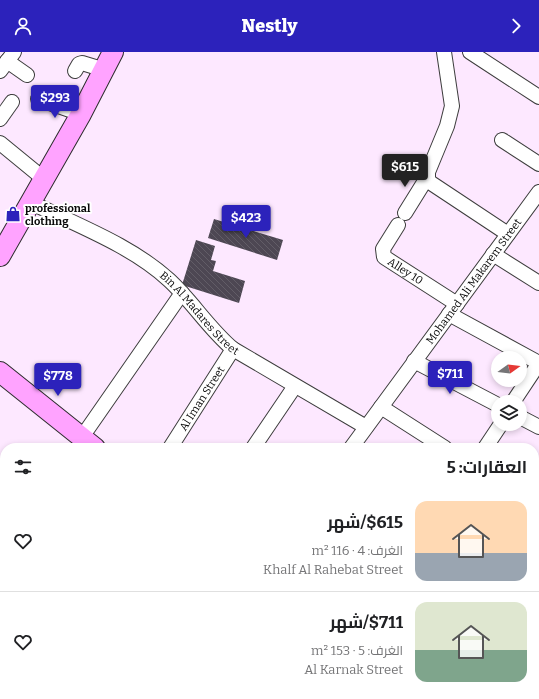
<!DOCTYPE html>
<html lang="ar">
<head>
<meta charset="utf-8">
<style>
  body { margin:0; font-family:Bitter,Cairo,serif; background:#f6f6f6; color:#202124; direction:rtl; height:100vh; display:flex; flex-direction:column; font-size:15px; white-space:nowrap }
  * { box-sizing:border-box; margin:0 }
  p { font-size:13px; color:#757577 }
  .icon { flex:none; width:22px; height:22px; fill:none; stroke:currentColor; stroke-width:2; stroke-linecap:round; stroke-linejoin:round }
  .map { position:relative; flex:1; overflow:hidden; direction:ltr }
  .panel { position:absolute; left:0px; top:391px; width:539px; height:256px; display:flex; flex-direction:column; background:#fff; border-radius:16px 16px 0 0; box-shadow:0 2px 6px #0003; direction:rtl }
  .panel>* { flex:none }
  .needle { width:26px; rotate:75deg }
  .controls { position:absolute; left:491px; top:299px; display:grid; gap:8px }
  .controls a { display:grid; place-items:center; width:36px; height:36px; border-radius:50%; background:#fff; box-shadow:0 2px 6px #0003; font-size:20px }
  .price { position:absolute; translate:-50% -34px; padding:0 9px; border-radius:4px; background:#2c22bb; color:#fff; font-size:13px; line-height:26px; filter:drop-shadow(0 1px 2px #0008) }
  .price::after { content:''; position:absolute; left:50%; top:24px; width:12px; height:9px; margin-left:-6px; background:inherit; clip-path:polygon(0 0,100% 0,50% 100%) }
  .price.active { background:#222; color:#fff }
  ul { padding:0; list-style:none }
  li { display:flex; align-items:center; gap:12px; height:100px; padding:0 12px }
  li+li { border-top:1px solid #e0e0e0 }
  li span { display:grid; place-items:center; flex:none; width:112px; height:80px; border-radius:12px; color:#555 }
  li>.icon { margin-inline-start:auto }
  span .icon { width:48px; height:48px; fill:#fffc; stroke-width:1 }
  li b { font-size:17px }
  h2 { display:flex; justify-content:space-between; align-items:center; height:48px; padding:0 12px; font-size:17px }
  header { display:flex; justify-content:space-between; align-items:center; height:52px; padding:0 12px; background:#2c22bb; color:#fff; font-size:18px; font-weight:800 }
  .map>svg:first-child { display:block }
  .building { fill:url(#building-back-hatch) }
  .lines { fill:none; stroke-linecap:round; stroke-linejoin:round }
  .street-casing { stroke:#3d3d3d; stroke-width:16 }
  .secondary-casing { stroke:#2c2c2c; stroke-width:22 }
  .street { stroke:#fff; stroke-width:14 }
  .secondary { stroke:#ffa3ff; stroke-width:20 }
  .labels { text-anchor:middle; stroke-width:4; stroke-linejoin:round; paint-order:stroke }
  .poi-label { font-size:11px; font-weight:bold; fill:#0a0a0a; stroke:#fff; text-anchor:start }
  .street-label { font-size:11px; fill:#0a0a0a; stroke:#fff }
</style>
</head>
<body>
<header><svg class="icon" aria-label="forward" viewBox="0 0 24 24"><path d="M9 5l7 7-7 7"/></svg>Nestly<svg class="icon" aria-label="person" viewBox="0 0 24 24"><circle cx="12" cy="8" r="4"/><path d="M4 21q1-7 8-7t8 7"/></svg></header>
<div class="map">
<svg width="539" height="647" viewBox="0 0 539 647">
  <defs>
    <pattern id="building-back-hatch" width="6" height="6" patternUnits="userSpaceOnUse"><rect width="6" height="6" fill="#4d4753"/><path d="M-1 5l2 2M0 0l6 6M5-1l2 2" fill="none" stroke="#625d67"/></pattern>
  </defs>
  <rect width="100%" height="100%" fill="#fde8ff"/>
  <g class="building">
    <polygon points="214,167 283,188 277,208 208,186"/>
    <polygon points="196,188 215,194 211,208 216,209 213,219 245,229 239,251 182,233"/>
  </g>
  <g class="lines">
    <g class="street-casing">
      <g id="street">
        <polyline points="444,0 452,54 447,74 428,120 428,128 431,131 508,182"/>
        <polyline points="470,0 539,45"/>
        <polyline points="7,9 27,23"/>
        <polyline points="0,19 14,0"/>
        <polyline points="75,19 79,12 82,11 105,18"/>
        <polyline points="38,47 81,62"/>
        <polyline points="0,67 12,50"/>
        <polyline points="502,88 539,112"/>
        <polyline points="0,91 44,127"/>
        <path id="s1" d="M30,150C76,173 131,193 169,228C192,249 209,277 233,297L366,375"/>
        <polyline points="405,161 428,124"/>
        <path id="s2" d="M398,173L383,197L384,205L457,252"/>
        <polyline points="493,202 539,231"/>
        <polyline points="449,262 539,311"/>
        <polyline points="414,309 498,353"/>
        <polyline points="513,350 539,311"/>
        <polyline points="381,355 445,396"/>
        <polyline points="520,365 539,375"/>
        <polyline points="82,385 182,241"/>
        <path id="s3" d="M170,396L233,297"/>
        <polyline points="253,396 295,334"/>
        <path id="s4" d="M351,396L539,140"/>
        <polyline points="485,396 501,372"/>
        <polyline points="534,491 539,483"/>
        <polyline points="0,586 5,589"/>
        <polyline points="81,642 88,647"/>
        <polyline points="128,642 134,647"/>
        <polyline points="150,647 155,642"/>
        <polyline points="328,647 330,642"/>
      </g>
    </g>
    <g class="secondary-casing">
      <g id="secondary">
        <polyline points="0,204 81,62 113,0"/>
        <polyline points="0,320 95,396"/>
        <polyline points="534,638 539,640"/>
      </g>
    </g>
    <use href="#street" class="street"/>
    <use href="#secondary" class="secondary"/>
  </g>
  <defs>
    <g id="shop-bare" transform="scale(1.2)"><path d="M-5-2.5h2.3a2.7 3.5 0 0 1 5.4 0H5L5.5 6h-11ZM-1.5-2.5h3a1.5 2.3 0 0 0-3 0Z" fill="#2c22bb" stroke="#fff" stroke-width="2.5" paint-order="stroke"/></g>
  </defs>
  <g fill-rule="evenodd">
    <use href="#shop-bare" x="13" y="162"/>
  </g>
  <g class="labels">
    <g class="poi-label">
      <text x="25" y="160">professional<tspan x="25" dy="13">clothing</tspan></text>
    </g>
    <g class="street-label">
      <text dy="4" stroke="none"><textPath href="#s2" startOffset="62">Alley 10</textPath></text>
      <text dy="4" stroke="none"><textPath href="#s4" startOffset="207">Mohamed Ali Makarem Street</textPath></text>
      <text dy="4" stroke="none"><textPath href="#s1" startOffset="205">Bin Al Madares Street</textPath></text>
      <text dy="4" stroke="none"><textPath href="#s3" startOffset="59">Al Iman Street</textPath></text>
    </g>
  </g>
</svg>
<div class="controls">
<a><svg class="needle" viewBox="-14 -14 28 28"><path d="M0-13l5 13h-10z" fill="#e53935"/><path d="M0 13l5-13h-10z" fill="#757577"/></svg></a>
<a><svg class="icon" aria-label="layers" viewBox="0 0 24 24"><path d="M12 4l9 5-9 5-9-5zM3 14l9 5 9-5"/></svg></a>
</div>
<b class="price" style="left:55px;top:67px">$293</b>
<b class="price active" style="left:405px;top:136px">$615</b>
<b class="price" style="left:246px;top:187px">$423</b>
<b class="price" style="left:450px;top:343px">$711</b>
<b class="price" style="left:58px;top:345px">$778</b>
<section class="panel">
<h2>العقارات: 5<svg class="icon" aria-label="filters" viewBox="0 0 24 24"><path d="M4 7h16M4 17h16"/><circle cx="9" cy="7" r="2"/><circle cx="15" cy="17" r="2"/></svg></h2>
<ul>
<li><span style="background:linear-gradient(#ffd9b3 65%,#9aa5b1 0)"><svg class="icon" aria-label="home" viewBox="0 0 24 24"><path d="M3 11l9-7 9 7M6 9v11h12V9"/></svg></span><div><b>$615/شهر</b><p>الغرف: 4 · 116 m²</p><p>Khalf Al Rahebat Street</p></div><svg class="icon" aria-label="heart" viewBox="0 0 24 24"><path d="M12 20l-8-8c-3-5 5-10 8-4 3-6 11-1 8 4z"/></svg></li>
<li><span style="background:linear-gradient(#dfe7d0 60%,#7fa58c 0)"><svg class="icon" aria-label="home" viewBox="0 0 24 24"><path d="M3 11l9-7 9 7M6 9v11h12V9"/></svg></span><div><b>$711/شهر</b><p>الغرف: 5 · 153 m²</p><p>Al Karnak Street</p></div><svg class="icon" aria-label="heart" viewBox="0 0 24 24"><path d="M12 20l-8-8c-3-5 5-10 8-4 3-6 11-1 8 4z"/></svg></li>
</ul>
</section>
</div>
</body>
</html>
